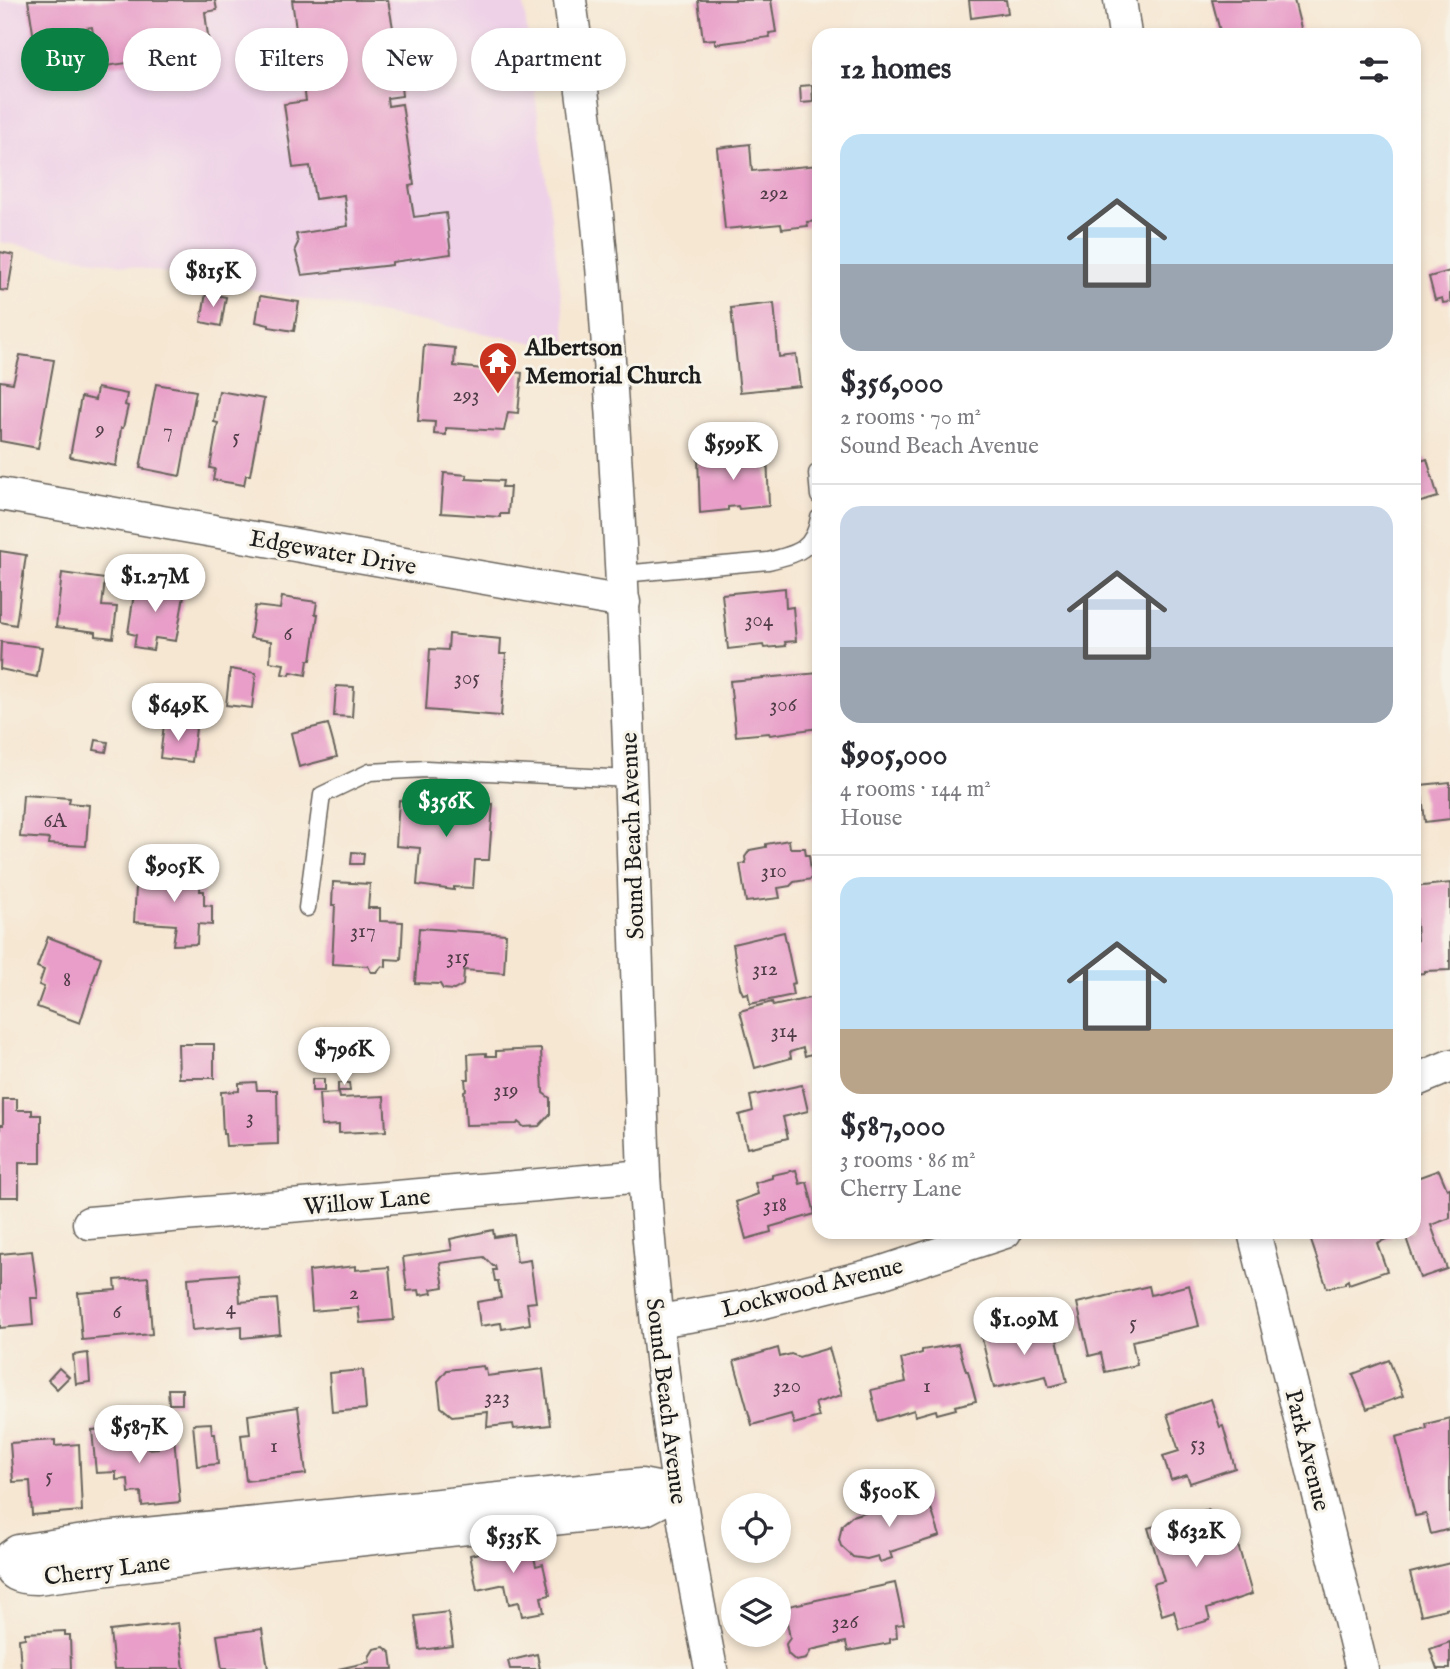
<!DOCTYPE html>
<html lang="en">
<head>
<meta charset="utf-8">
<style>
  body { margin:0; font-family:"IM FELL English",serif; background:#f7f7f7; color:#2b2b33; height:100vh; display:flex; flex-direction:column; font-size:26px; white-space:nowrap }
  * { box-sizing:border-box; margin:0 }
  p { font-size:23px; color:#7c7c81 }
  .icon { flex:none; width:38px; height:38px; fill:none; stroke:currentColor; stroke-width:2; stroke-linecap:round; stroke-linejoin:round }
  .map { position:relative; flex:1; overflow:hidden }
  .drawer { position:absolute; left:812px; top:28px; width:609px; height:1211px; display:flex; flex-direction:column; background:#fff; border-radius:21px; box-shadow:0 4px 10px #0003 }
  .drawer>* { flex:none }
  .banner { position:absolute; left:21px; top:28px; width:665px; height:63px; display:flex; gap:14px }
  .controls { position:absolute; left:721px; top:1493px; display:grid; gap:14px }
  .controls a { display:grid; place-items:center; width:70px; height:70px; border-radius:50%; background:#fff; box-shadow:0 4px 10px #0003; font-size:35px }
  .price { position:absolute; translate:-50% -60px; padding:0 16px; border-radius:24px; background:#fff; color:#222; font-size:23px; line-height:46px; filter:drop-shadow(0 2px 4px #0008) }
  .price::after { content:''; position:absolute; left:50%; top:42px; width:21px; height:16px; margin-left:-10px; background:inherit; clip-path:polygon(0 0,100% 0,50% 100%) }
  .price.on { background:#0b8043; color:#fff }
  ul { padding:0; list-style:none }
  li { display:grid; align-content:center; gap:14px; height:371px; padding:0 28px }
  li+li { border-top:2px solid #e1e1e2 }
  li span { display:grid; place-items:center; height:217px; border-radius:21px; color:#555 }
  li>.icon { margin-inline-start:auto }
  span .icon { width:126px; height:126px; fill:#fffc; stroke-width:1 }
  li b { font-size:30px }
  h2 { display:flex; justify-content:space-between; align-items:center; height:84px; padding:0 28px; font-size:30px }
  .tag { padding:0 24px; border-radius:32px; background:#fff; box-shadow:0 4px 10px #0003; font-size:24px; line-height:63px }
  .tag.on { background:#0b8043; color:#fff }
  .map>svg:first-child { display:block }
  .built { fill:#eed0e7 }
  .building { fill:#e89ec8 }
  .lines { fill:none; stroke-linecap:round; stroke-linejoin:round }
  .service-casing { stroke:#68635c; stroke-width:19 }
  .minor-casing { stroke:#68635c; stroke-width:35 }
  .service { stroke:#fff; stroke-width:16 }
  .minor { stroke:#fff; stroke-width:32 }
  .labels { text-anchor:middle; stroke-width:6; stroke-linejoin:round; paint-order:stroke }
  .number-label { font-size:21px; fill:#4f3c47 }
  .poi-label { font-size:24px; font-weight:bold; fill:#1c1c1c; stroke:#f7f3e8; text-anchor:start }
  .street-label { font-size:24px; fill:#1c1c1c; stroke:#f7f3e8 }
</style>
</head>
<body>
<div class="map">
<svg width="1450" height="1669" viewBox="0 0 1450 1669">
  <rect width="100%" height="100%" fill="#f7f3e8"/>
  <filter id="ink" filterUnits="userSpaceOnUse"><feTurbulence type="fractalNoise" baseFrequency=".0143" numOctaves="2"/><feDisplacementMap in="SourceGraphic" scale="14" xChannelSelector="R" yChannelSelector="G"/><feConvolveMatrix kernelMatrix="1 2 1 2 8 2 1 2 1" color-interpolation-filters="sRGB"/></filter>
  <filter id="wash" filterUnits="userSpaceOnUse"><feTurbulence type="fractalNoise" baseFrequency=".00686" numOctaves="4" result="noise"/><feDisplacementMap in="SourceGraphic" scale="28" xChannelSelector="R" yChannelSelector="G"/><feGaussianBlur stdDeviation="1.57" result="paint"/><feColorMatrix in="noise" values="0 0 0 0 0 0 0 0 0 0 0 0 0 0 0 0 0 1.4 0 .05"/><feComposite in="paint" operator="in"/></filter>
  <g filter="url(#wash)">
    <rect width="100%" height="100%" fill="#f6e7d3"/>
    <polygon class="built" points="0,0 523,0 568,349 0,242"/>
    <g id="blocks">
      <g class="building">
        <polygon points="28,0 215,0 217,10 205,12 210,52 98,67 92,27 84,28 85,32 34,39"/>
        <polygon points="292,0 388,0 397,50 402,96 387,98 388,106 402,104 414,185 409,186 414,217 446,213 451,254 392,262 392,265 302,275 295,249 298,243 296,234 348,226 344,195 315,199 310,166 293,168 284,104 306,101"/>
        <polygon points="698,0 771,0 776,32 769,33 770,37 715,44 715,39 703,40"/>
        <polygon points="969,0 1006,0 1008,13 971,18"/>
        <polygon points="1212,0 1294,0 1301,28 1299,31 1283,35 1221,35"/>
        <polygon points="814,56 819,56 819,89 817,89"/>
        <polygon points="812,85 813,102 801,103 800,86"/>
        <polygon points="750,144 752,171 819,165 819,221 807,222 808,226 782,229 781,224 725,229 717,148"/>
        <polygon points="0,252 14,255 8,291 0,290"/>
        <polygon points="1450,271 1450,302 1443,303 1442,298 1435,300 1429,277"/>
        <polygon points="206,293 226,297 221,326 201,322"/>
        <polygon points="260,296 299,302 294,331 269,327 269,325 256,322"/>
        <polygon points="774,303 779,357 796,355 800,386 740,392 731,308"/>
        <polygon points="424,345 455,348 454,366 522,373 518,413 508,412 504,431 446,428 446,435 434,434 435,422 418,421"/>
        <polygon points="20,355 54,360 38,448 0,441 0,381 13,383"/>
        <polygon points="156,384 196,391 180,476 140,468"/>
        <polygon points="97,388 127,394 125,405 128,406 123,428 121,428 116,466 70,457 81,397 95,400"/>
        <polygon points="219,391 264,399 250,475 246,475 244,485 213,480 215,469 210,468 218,423 214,422"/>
        <polygon points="753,452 753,454 767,453 769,506 739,509 738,506 728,507 728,510 700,513 698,458"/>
        <polygon points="1427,459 1438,497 1414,504 1414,463"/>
        <polygon points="444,473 467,475 466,479 503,481 502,487 510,487 508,514 500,514 500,517 441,513"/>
        <polygon points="0,551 26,555 16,625 0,622"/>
        <polygon points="62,573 105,579 102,606 117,607 113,638 96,636 96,632 56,627"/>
        <polygon points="136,581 185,590 176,641 155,638 153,650 134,647 136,635 128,633"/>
        <polygon points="785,588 786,608 793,607 796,641 785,642 786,646 764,648 763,645 728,649 722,594"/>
        <polygon points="282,597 317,602 315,614 318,614 311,660 308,660 306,675 291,672 290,675 282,674 284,664 270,662 271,641 250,638 255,606 280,609"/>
        <polygon points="449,634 501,639 500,654 506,654 501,716 426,710 430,649 448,650"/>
        <polygon points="1,642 42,647 37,677 0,669"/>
        <polygon points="230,669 256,673 252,708 226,705"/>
        <polygon points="819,673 819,728 770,735 769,733 736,736 730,681"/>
        <polygon points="336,686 354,687 352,717 334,716"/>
        <polygon points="164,724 196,728 192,762 160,758"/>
        <polygon points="328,724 337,757 299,767 291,733"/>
        <polygon points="96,740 108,742 106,752 94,750"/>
        <polygon points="1450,782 1450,819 1425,822 1421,785"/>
        <polygon points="23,795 70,798 69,803 89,805 86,846 48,844 49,839 20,837"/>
        <polygon points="407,798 428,800 429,798 493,804 489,860 475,860 473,888 454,887 454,890 417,885 420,848 396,846 399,800 407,801"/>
        <polygon points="789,840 790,848 805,848 806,855 809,855 812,879 794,882 790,886 778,888 780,898 746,902 740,864 746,863 745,857 750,850 766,847 766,844"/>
        <polygon points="352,852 364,853 363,864 351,864"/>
        <polygon points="167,871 201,875 200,891 204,891 204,905 212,906 212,925 198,924 197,944 173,945 176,925 134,922 136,887 145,887 146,873 167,874"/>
        <polygon points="333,882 370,884 368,908 380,908 380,921 403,922 401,960 386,959 386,967 382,966 377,972 371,972 368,966 332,964 335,905 332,905"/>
        <polygon points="1450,883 1450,970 1425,971 1425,973 1414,974 1414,942 1417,941 1414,887"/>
        <polygon points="419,928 506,934 504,973 464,970 463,985 454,990 443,989 440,984 415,983"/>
        <polygon points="784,932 795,983 791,984 793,995 750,1004 748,993 743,994 740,988 733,944"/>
        <polygon points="48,937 101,957 80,1023 37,1007 44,987 39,985 44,970 37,967"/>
        <polygon points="819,996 819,1040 815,1041 818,1052 805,1056 803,1048 790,1052 791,1058 755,1068 740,1011 772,1002 773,1006"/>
        <polygon points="178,1044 214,1044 214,1078 179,1078"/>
        <polygon points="541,1049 543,1093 550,1098 550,1114 539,1126 524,1127 518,1122 517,1124 466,1125 464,1091 466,1090 465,1079 469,1079 468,1054 486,1053 486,1056 496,1056 496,1051"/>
        <polygon points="313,1051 330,1051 331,1067 314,1067"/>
        <rect x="312" y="1079" width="12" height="12"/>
        <polygon points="256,1082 257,1090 277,1090 278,1144 226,1146 225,1134 223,1134 221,1092 239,1091 239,1083"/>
        <polygon points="338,1083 349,1083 350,1091 338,1091"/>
        <polygon points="802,1085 808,1111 783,1117 788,1138 747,1148 739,1115 753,1111 750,1096"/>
        <polygon points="339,1093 340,1098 384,1096 386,1131 339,1133 339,1125 321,1126 319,1094"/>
        <polygon points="3,1099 17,1099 17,1110 32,1110 32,1115 41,1115 41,1163 19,1163 19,1197 0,1197 0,1125 3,1125"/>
        <polygon points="796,1170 800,1184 807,1182 815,1214 770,1227 771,1232 746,1239 736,1202 758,1194 755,1183 772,1178 772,1175"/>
        <polygon points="1439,1170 1447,1189 1450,1188 1450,1218 1431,1225 1447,1269 1420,1278 1404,1232 1414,1232 1414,1179"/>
        <polygon points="493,1230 494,1237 513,1234 517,1262 530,1260 536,1302 527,1303 530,1324 502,1329 501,1323 480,1326 477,1302 501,1298 498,1281 495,1281 493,1270 496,1270 495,1266 493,1266 484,1257 440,1263 444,1287 431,1289 432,1293 420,1295 419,1290 407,1291 403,1257 452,1250 450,1239"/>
        <polygon points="1308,1232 1389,1232 1391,1237 1377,1243 1387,1271 1349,1284 1348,1280 1345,1282 1345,1284 1327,1288"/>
        <polygon points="32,1251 38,1298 31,1298 33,1325 0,1328 0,1254"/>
        <polygon points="356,1266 356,1270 389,1267 394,1320 360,1323 358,1307 312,1311 309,1271"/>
        <polygon points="238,1274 240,1302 277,1299 280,1334 242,1338 242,1326 192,1330 188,1278"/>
        <polygon points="148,1277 152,1334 82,1340 78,1293 116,1290 115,1280"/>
        <polygon points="1189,1285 1199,1326 1132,1341 1137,1365 1105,1372 1101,1353 1089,1356 1077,1303 1149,1286 1151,1295"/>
        <polygon points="1054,1326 1067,1382 1049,1387 1046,1376 994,1388 981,1335 1012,1328 1014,1336"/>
        <polygon points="958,1344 966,1371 968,1371 976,1401 955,1406 956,1409 937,1414 936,1410 915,1416 914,1410 878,1421 871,1390 906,1382 901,1359 922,1353 922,1350"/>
        <polygon points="778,1348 780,1357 791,1354 799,1357 829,1348 842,1395 815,1403 819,1417 794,1424 791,1414 752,1425 734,1361"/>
        <polygon points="88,1353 90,1382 76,1384 73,1355"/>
        <polygon points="1389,1360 1403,1396 1367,1409 1353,1374"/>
        <polygon points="483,1366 484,1369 486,1368 487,1376 543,1369 550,1425 514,1429 513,1424 487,1427 488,1412 452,1416 441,1407 438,1381 447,1370"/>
        <polygon points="59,1368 69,1377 57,1389 48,1380"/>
        <polygon points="363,1370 366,1409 332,1412 329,1373"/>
        <polygon points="168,1389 182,1389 182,1404 169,1404"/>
        <polygon points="1211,1399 1220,1427 1223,1426 1235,1468 1190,1483 1187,1475 1171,1480 1163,1456 1179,1451 1167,1414"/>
        <polygon points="298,1407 306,1474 246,1481 241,1435 250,1434 248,1415"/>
        <polygon points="1450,1418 1450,1529 1431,1534 1426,1514 1415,1516 1396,1437 1427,1429 1426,1424"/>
        <polygon points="211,1423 212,1434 215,1434 218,1464 197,1466 193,1424"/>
        <polygon points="126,1427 128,1445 147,1443 148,1449 158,1448 157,1439 174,1437 180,1502 142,1506 141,1492 129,1493 128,1479 116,1480 116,1472 96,1473 92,1430"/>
        <polygon points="55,1440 55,1446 79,1444 82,1511 32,1515 30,1481 13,1482 10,1443"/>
        <polygon points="926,1493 940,1536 890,1552 892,1558 880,1562 878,1556 867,1559 853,1557 841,1546 839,1540 842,1525 852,1516"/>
        <polygon points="1209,1510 1218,1541 1236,1538 1252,1594 1207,1609 1210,1620 1179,1629 1174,1611 1162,1615 1153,1584 1164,1581 1148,1528"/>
        <polygon points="530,1539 536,1566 543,1564 550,1595 541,1597 544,1612 522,1616 519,1602 509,1604 505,1584 477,1590 470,1555 492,1550 492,1547"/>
        <polygon points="1450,1563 1450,1608 1421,1615 1410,1573"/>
        <polygon points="895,1583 904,1624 896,1625 897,1638 890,1639 890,1643 848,1651 846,1642 811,1650 806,1659 796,1661 788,1654 786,1644 790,1638 784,1607"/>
        <polygon points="448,1612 453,1646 420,1650 415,1616"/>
        <polygon points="178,1623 184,1669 114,1669 110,1631"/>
        <polygon points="262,1629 268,1669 222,1669 217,1635"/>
        <polygon points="65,1631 65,1635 70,1635 71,1669 21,1669 19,1639 25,1638 25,1633"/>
        <polygon points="1450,1642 1450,1669 1437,1669 1430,1649"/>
        <polygon points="384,1647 391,1653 393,1669 338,1669 370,1662 369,1657 374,1649"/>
        <polygon points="537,1654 540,1669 510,1669 508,1661"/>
      </g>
    </g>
  </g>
  <g filter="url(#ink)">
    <use href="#blocks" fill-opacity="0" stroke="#68635c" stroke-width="2"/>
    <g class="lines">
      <g class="service-casing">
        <g id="service">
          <polyline points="817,473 819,496"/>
          <path d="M622,574L768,561C797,554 814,550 819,518"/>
          <polyline points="307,908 322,795 370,772 426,769 630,779"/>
        </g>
      </g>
      <g class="minor-casing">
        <g id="minor">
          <path d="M570,0C584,106 599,211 606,318C627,603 634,890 644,1176C655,1342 678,1506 711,1669"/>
          <polyline points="1120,0 1125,35"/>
          <polyline points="0,494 624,602"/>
          <polyline points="1414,1081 1450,1066"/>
          <polyline points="89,1223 644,1176"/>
          <polyline points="1254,1232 1362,1669"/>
          <polyline points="658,1321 744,1307 880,1273 1005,1232"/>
          <path d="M641,1485L678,1492L645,1509L236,1553L37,1578C22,1578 6,1576 10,1557L18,1551L104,1538Z"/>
        </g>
      </g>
      <use href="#service" class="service"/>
      <use href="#minor" class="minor"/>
    </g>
  </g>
  <defs>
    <g id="temple-pin" transform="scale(2.0125)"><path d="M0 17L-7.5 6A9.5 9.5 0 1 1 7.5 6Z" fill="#c8321e" stroke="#f7f3e8"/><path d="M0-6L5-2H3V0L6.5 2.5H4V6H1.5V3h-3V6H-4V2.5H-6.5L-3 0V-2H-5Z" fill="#fff"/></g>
  </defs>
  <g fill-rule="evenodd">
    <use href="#temple-pin" x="498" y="361"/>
  </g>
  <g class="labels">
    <g class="number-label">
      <text x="774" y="199">292</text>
      <text x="466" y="401">293</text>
      <text x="100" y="435">9</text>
      <text x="168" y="437">7</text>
      <text x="236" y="443">5</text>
      <text x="759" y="626">304</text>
      <text x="288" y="640">6</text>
      <text x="467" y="684">305</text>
      <text x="783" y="711">306</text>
      <text x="55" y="827">6A</text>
      <text x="774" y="877">310</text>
      <text x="363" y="937">317</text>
      <text x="458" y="963">315</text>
      <text x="765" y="975">312</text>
      <text x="67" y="986">8</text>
      <text x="784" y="1037">314</text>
      <text x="506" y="1096">319</text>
      <text x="250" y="1123">3</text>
      <text x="775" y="1211">318</text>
      <text x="354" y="1299">2</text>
      <text x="231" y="1314">4</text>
      <text x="117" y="1318">6</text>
      <text x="1133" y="1329">5</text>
      <text x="787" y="1392">320</text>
      <text x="927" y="1392">1</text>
      <text x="497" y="1403">323</text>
      <text x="1198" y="1450">53</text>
      <text x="274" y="1452">1</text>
      <text x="49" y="1482">5</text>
      <text x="845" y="1628">326</text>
    </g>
    <g class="poi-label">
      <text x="525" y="355">Albertson<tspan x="525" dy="28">Memorial Church</tspan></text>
    </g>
    <g class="street-label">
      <text transform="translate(333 552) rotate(10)" y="8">Edgewater Drive</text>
      <text transform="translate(632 836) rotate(-92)" y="8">Sound Beach Avenue</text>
      <text transform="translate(367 1201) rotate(-5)" y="8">Willow Lane</text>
      <text transform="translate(812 1287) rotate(-14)" y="8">Lockwood Avenue</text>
      <text transform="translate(667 1401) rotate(83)" y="8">Sound Beach Avenue</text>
      <text transform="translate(1308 1450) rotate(76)" y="8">Park Avenue</text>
      <text transform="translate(107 1569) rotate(-7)" y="8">Cherry Lane</text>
    </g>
  </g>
</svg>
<div class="controls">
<a><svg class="icon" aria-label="locate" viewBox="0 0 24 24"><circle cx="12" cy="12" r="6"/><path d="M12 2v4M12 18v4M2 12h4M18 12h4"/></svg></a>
<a><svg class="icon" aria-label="layers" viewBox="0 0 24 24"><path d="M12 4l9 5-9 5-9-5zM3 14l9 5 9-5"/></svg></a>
</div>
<b class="price" style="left:213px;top:309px">$815K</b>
<b class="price" style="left:733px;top:482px">$599K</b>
<b class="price" style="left:155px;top:614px">$1.27M</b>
<b class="price" style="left:178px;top:743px">$649K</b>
<b class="price on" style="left:446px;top:839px">$356K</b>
<b class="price" style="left:174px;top:904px">$905K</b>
<b class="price" style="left:344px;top:1087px">$796K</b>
<b class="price" style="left:1024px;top:1357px">$1.09M</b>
<b class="price" style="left:139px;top:1465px">$587K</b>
<b class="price" style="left:889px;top:1529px">$500K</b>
<b class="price" style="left:1196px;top:1569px">$632K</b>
<b class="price" style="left:513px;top:1575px">$535K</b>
<div class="banner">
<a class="tag on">Buy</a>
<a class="tag">Rent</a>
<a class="tag">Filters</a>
<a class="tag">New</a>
<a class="tag">Apartment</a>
</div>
<section class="drawer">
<h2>12 homes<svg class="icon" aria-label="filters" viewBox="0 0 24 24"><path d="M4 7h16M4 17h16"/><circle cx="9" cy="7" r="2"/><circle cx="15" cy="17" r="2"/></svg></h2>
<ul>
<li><span style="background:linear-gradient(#bfe0f5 60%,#9aa5b1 0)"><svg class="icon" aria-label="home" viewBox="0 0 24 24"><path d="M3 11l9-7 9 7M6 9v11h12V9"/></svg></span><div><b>$356,000</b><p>2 rooms · 70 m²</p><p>Sound Beach Avenue</p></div></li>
<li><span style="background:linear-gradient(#c9d6e8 65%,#9aa5b1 0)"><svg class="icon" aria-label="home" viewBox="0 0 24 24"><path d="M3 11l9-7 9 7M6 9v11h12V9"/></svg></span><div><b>$905,000</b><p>4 rooms · 144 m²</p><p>House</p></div></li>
<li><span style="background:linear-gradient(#bfe0f5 70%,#b9a48a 0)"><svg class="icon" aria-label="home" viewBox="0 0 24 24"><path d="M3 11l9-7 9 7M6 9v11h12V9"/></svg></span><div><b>$587,000</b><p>3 rooms · 86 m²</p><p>Cherry Lane</p></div></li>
</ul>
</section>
</div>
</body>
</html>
